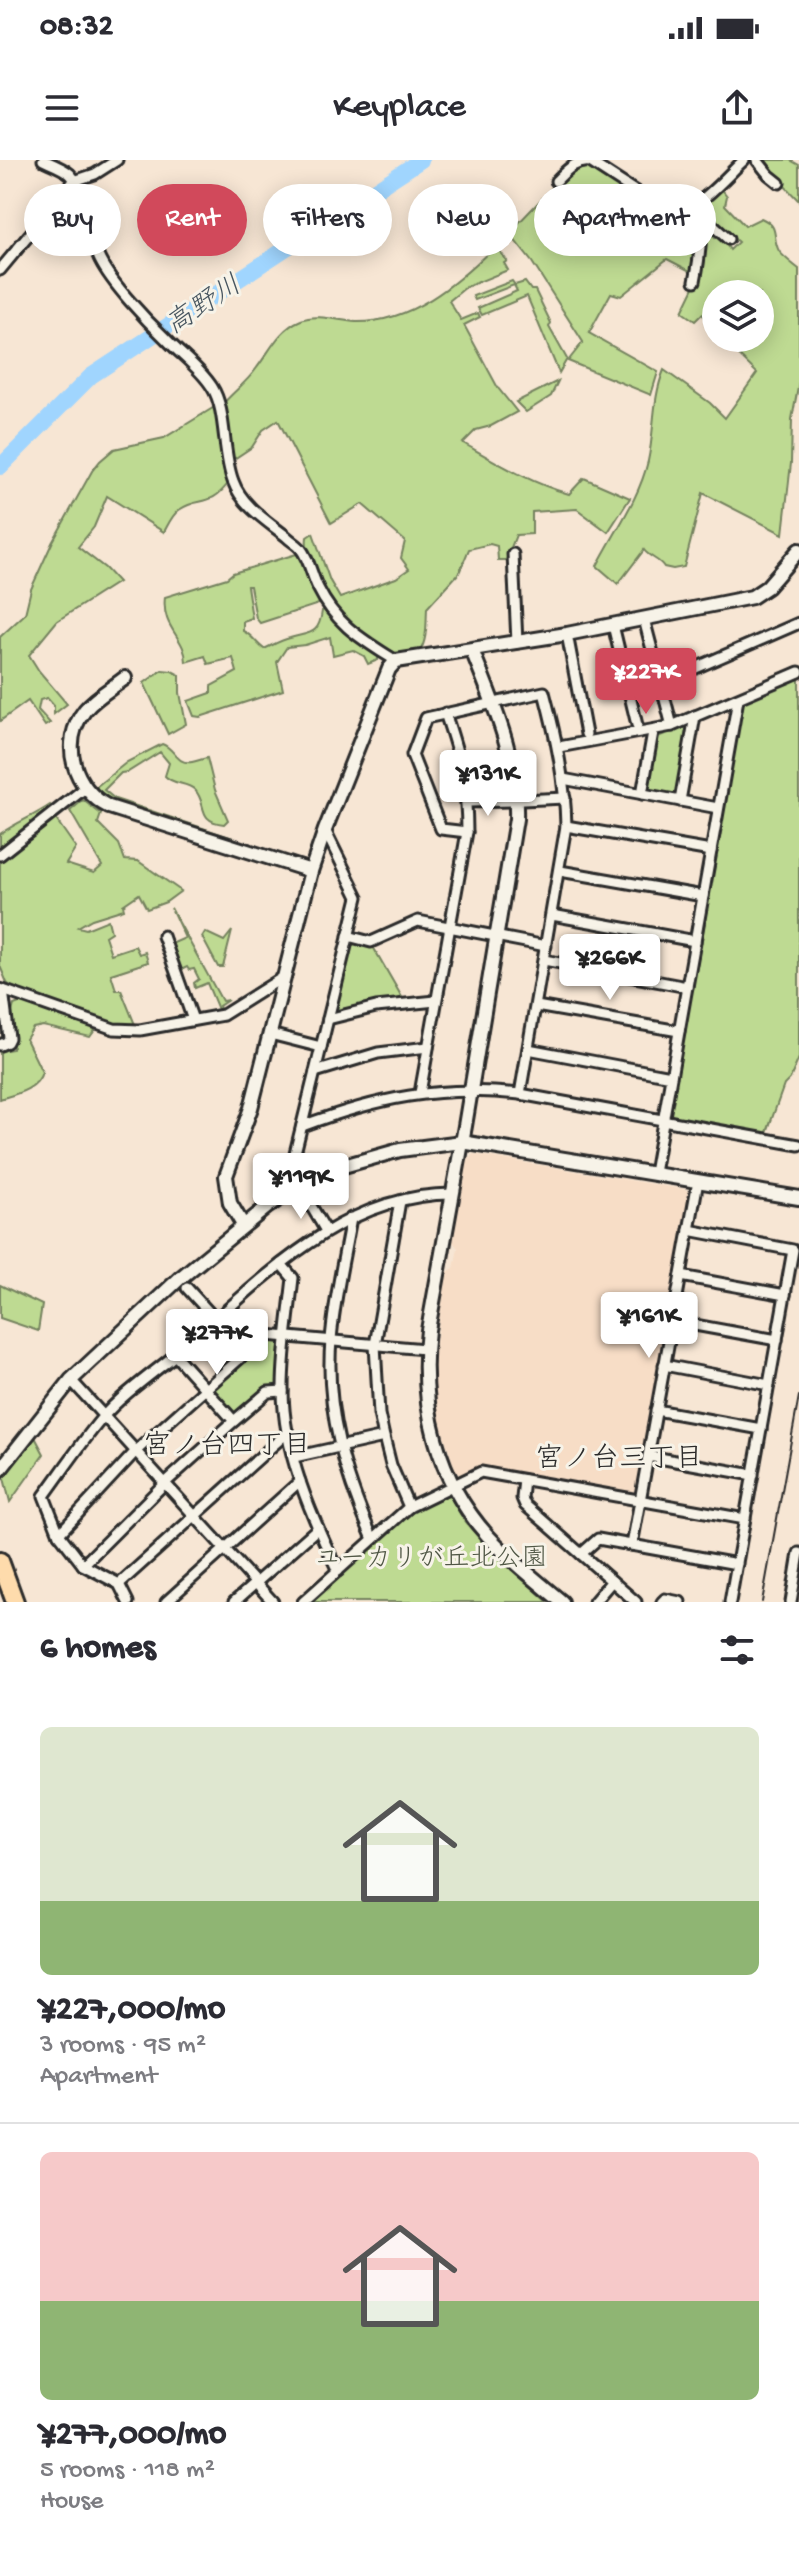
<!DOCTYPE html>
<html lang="en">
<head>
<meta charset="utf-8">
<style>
  body { margin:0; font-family:"Gochi Hand","Klee One",sans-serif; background:#f7f7f7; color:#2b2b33; height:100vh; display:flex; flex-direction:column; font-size:30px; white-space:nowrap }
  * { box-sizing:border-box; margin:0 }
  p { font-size:26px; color:#7c7c81 }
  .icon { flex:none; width:44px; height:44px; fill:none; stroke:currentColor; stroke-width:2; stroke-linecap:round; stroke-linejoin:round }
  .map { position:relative; height:1442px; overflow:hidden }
  .side { display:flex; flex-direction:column; background:#fff; flex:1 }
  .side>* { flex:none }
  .hud { position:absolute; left:24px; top:24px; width:752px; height:72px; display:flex; gap:16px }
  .controls { position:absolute; left:702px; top:120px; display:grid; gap:16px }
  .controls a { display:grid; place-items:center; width:72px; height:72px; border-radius:50%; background:#fff; box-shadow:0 4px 20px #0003; font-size:40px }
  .price { position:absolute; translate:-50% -68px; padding:0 18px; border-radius:8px; background:#fff; color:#222; font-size:26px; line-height:52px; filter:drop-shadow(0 2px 4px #0008) }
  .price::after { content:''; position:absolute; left:50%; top:48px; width:24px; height:18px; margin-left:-12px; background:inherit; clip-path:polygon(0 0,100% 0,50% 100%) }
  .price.current { background:#d1495b; color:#fff }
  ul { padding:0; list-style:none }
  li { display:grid; align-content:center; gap:16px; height:424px; padding:0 40px }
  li+li { border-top:2px solid #e1e1e2 }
  li span { display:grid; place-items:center; height:248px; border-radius:12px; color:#555 }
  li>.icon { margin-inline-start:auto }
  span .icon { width:144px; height:144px; fill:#fffc; stroke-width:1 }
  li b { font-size:34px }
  h2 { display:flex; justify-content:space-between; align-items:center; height:96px; padding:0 40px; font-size:34px }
  .pill { padding:0 28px; border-radius:36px; background:#fff; box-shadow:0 4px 20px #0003; font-size:28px; line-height:72px }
  .pill.current { background:#d1495b; color:#fff }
  .status { display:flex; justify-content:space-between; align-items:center; height:56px; padding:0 40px; background:#fff; direction:ltr }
  .status svg { height:22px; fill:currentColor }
  header { display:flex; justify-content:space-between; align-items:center; height:104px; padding:0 40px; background:#fff; font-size:36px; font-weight:600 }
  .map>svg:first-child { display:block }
  .built { fill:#f7ddc6 }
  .green { fill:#beda92; stroke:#74825e; stroke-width:2 }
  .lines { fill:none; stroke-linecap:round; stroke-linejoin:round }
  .river { stroke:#a0d5fe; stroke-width:16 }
  .street-casing { stroke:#2b2b2b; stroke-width:15 }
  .secondary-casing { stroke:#2b2b2b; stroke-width:18 }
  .highway-casing { stroke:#2b2b2b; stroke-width:22 }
  .street { stroke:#f7f3e8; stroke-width:9 }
  .secondary { stroke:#f7f3e8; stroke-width:12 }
  .highway { stroke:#fedbac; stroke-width:16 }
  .tram { stroke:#2b2b2b; stroke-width:2 }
  .labels { text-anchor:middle; stroke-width:6; stroke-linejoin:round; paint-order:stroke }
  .park-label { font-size:26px; fill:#505745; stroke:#f7f3e8 }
  .water-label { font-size:28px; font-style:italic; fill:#485660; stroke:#f7f3e8 }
  .neighbourhood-label { font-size:28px; fill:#2b2b2b; stroke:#f7f3e8 }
</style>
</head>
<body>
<div class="status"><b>08:32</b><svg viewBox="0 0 49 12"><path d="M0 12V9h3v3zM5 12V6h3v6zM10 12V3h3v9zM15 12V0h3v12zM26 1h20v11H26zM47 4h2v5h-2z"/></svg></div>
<header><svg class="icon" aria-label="menu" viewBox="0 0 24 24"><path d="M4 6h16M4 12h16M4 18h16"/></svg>Keyplace<svg class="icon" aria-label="share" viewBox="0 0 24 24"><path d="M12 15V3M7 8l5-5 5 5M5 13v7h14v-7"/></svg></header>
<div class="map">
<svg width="799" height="1442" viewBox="0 0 799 1442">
  <rect width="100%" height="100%" fill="#f7e6d4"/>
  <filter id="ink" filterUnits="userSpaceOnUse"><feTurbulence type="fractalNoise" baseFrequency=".0125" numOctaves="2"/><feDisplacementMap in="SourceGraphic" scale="16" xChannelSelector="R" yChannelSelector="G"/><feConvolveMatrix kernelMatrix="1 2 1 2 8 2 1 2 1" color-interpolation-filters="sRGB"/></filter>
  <g filter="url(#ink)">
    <polygon class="built" points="473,994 688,1030 691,1034 636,1333 633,1335 479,1308 464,1315 456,1313 437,1254 433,1203 446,1113 454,1108 458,1088 452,1081 466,1002"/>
    <g class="green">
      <polygon points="760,0 790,0 799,5 799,41"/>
      <polygon points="584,2 672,56 696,53 698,99 694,113 667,99 621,136 611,133 589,173 658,212 651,235 568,201 583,182 532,102 509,73 575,4"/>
      <path d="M721,28L727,36L725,45L745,66L761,58C781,67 771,76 779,91C783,97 793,104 799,109V222L792,259L791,303L783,374L703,333L684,407L673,409L664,407C659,399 650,398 644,390L618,424L597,406C615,371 639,339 648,301C655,270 652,239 664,210L710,243L725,258L757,213L732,189L733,185L725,178H760V134H716V168L702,154L695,161L682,152L697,121L702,65L707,64L706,70L715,78L720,76L730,90L738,82L699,47Z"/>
      <path d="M497,87L507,101L504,103L508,110L466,127L449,141L461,160L478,153L480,157L464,165L498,228L517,252L491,266L476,270L463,283C498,303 530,323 569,334L584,318L630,338L608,372L577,349L532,352V374L516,375L506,400H498L497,386L490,384L469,389L459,413L427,448C426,463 428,479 419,493C413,494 406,495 400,494C386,491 356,471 345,462C327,446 304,400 307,377L313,373L330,421L340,438L396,418L409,409L401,398L405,381L362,344L331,363L278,260L263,270L252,287L231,301L222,245C233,232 246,223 256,209C270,191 279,169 301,160C317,153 339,161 356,162C411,163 456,124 493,88Z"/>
      <polygon points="512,121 515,125 525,122 531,130 535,130 551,163 549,167 567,199 559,213 527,136 482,155 478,148 517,131 514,125 475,140 473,136"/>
      <polygon points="558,221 551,236 526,252 516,242"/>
      <path d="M216,246L230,321C209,350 200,335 179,350C172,355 168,365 164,372L107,336L94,367L78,387L105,408L118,422L57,461L29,495L39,511L67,544L54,554V546L47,538L40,540L38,550L50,563L45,566L28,541L0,561V477L25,454L31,429L52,383L92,311L100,301L114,289L164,278Z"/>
      <path d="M300,393L322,443L260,463L256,458L250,426H247L252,458L243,461V471C252,475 256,483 264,489C273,485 281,480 290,478C309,472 319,476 322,451L326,449L340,468L378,495V500L368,504L364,496L353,490L333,495L330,477L305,485L287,487L277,502L283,530L200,557L194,556L188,541L211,533V526L237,512L233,498L208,504L205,496L186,502C186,477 161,469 165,437L227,418L233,413Z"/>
      <polygon points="162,510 172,511 180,515 180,533 186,564 168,574 144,523"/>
      <polygon points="799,517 799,898 790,919 784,925 766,975 673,958 669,951 702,778 741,542"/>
      <polygon points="685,566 689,568 677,633 675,635 648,632 645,627 655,578"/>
      <path d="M162,584C175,588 176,605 192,602C197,601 202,599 207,598L215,630L228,660L224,664C196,661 208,644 195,630C187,622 173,625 165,616L169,603L160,592L128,612L121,613L104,630L115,639L236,679L238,683L111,642L97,634V626L127,602Z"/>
      <polygon points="83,640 101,654 98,663 119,684 125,700 138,701 181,731 166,742 147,749 139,734 123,745 124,749 92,759 78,767 86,769 108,760 111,772 105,776 111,794 135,786 139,794 145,792 148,802 111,814 116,830 121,830 136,867 116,865 14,829 7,823 0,806 0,701 32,673 55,658 76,688 66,704 94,713 102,706 70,651"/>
      <path d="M50,645L52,647L47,653L0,691V674C17,662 34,656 50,645Z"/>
      <polygon points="171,748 222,841 228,840 219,846 221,851 219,852 207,823 195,828 194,823 199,819 194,809 189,810 187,807 179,811 169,785 185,778"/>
      <polygon points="232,771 223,807 218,807 202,777 205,772 224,781"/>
      <polygon points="354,782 372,785 403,839 375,843 338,853 334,849 350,784"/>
      <path d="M24,841L98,866L90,877L43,866L33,868L26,879L42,912C38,929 16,934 0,939V891L13,889L11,856L14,845Z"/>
      <polygon points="0,1125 42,1145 38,1171 0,1158"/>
      <polygon points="268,1180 279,1181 281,1185 280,1223 277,1227 266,1228 237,1254 231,1254 213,1232 214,1228"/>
      <polygon points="31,1278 36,1279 44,1294 10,1342 3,1314"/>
      <polygon points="448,1333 465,1362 483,1382 548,1442 309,1442 412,1350"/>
    </g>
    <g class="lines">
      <polyline class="river" points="0,307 91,216 421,0"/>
      <g class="street-casing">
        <g id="street">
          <path d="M43,0C52,4 63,8 70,14C87,31 89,78 100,100C112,124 146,160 166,179C181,195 200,208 212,227C227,250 222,293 233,321C242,346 267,361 287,377C291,381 298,385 301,389C309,399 312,416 318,428C336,465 362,479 396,501"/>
          <polyline points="757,0 769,15 779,23"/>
          <path d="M556,21C566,11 575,0 590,2L667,52C694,57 725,17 744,0"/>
          <polyline points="699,53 728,79"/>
          <polyline points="0,110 74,21 95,14 117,0"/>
          <path d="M695,121C699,101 705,63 695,46"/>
          <polyline points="513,394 517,483"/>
          <polyline points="644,459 672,566"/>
          <polyline points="613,465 637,565"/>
          <polyline points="567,474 586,574"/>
          <polyline points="661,523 799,463"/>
          <polyline points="559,587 672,566 799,512"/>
          <polyline points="563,619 718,648"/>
          <polyline points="642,634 653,572"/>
          <polyline points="522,640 565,638"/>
          <polyline points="680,641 695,556"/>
          <polyline points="467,642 509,641"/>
          <polyline points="566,666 711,691"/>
          <path d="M467,672L441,669L412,595L426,558L544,532C556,577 565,619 566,666L520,934"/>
          <polyline points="0,695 85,628"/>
          <polyline points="560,711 703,736"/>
          <polyline points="552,755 695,781"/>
          <polyline points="163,776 193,860"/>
          <polyline points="348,776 371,782 418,761 546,786"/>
          <polyline points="544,800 687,827"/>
          <polyline points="0,829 114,869 140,870 223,855 285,816"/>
          <polyline points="536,846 679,871"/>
          <polyline points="328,859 376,847 436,841"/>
          <polyline points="270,874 321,887"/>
          <polyline points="0,885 7,882 9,878 3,830"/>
          <polyline points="528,889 671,916"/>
          <polyline points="315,912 378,893 428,887"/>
          <path d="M420,933L467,672C467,625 460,597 445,553"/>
          <path d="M302,966C378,938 438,925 520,934L799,985"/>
          <polyline points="654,1013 738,539"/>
          <polyline points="305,1022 295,1000 295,993 358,737 325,670"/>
          <polyline points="304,1034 326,1071"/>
          <polyline points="400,1041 375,1185 379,1254 384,1277 391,1305 409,1347"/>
          <path d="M351,1058C344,1098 334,1140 331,1180C325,1250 345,1316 373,1379"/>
          <polyline points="689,1070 793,1090 730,1442"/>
          <path d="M281,1104L293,1118C289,1155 283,1192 283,1229C283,1292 311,1355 338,1411"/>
          <polyline points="681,1116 785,1135"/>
          <polyline points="187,1128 216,1160"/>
          <polyline points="673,1161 777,1180"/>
          <polyline points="175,1195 234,1261"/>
          <polyline points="664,1205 769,1225"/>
          <polyline points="71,1220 273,1442"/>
          <polyline points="656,1250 761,1269"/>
          <polyline points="648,1296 753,1315"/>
          <polyline points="294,1297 384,1277"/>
          <polyline points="524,1320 522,1338 525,1345 636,1442"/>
          <polyline points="59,1374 136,1291 266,1175 425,1189"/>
          <polyline points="632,1385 698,1021"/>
          <polyline points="581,1394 598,1379 737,1404"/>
          <polyline points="83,1405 165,1323 234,1261 268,1232 283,1231"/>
          <polyline points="119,1424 288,1272"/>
          <path d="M128,1442L119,1424L83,1405L59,1374L44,1336C63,1310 81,1283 102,1258C122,1234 160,1208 185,1187C262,1120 342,1034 452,1034"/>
          <polyline points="166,1442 300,1321"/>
          <polyline points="234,1442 318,1368"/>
          <polyline points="303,1442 409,1347 481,1312 745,1359"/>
          <polyline points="594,1442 612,1421"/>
          <polyline points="662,1442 665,1439 680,1442"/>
          <polyline points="791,1442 799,1393"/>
        </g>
      </g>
      <g class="secondary-casing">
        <g id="secondary">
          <path d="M472,490C494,546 518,598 516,659L465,966L428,1170C419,1244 437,1320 488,1376C510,1400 537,1421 562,1442"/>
          <path d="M125,518C112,528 96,537 85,550C59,583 74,629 109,647L311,711"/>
          <polyline points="243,1065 230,1043 226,1016 251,948 311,711 325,670 389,509 396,501 567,474 752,437 767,427 799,390"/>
          <polyline points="0,1310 71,1220 179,1119 267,1047 305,1022 340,1007 400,990 462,982 799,1038"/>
        </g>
      </g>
      <g class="highway-casing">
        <polyline id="highway" points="0,1401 15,1442"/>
      </g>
      <use href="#street" class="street"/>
      <use href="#secondary" class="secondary"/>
      <use href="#highway" class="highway"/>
      <polyline class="tram" points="762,1442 799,1236"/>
    </g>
  </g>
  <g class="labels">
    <g class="park-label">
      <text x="431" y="1405">ユーカリが丘北公園</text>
    </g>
    <g class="water-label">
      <text transform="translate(202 143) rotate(-33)" y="10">高野川</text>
    </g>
    <g class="neighbourhood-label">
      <text x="227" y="1293">宮ノ台四丁目</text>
      <text x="619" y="1306">宮ノ台三丁目</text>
    </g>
  </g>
</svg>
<div class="controls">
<a><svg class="icon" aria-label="layers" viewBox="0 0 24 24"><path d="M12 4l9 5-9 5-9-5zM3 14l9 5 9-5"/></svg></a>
</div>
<b class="price current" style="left:646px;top:556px">¥227K</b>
<b class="price" style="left:488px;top:658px">¥131K</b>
<b class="price" style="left:610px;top:842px">¥266K</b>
<b class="price" style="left:301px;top:1061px">¥119K</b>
<b class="price" style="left:649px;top:1200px">¥161K</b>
<b class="price" style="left:217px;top:1217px">¥277K</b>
<div class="hud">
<a class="pill">Buy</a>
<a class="pill current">Rent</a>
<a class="pill">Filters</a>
<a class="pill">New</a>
<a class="pill">Apartment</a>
</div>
</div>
<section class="side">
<h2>6 homes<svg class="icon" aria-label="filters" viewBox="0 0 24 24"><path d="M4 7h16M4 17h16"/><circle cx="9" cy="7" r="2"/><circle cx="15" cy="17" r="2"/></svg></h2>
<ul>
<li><span style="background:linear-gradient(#dfe7d0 70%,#8fb573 0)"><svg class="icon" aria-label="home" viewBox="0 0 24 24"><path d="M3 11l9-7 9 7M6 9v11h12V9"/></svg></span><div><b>¥227,000/mo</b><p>3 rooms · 95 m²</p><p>Apartment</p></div></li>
<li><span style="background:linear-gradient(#f6c9c9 60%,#8fb573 0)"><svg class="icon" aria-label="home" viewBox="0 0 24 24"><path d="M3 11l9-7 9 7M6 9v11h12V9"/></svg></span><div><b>¥277,000/mo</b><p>5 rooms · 118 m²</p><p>House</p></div></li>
</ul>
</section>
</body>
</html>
